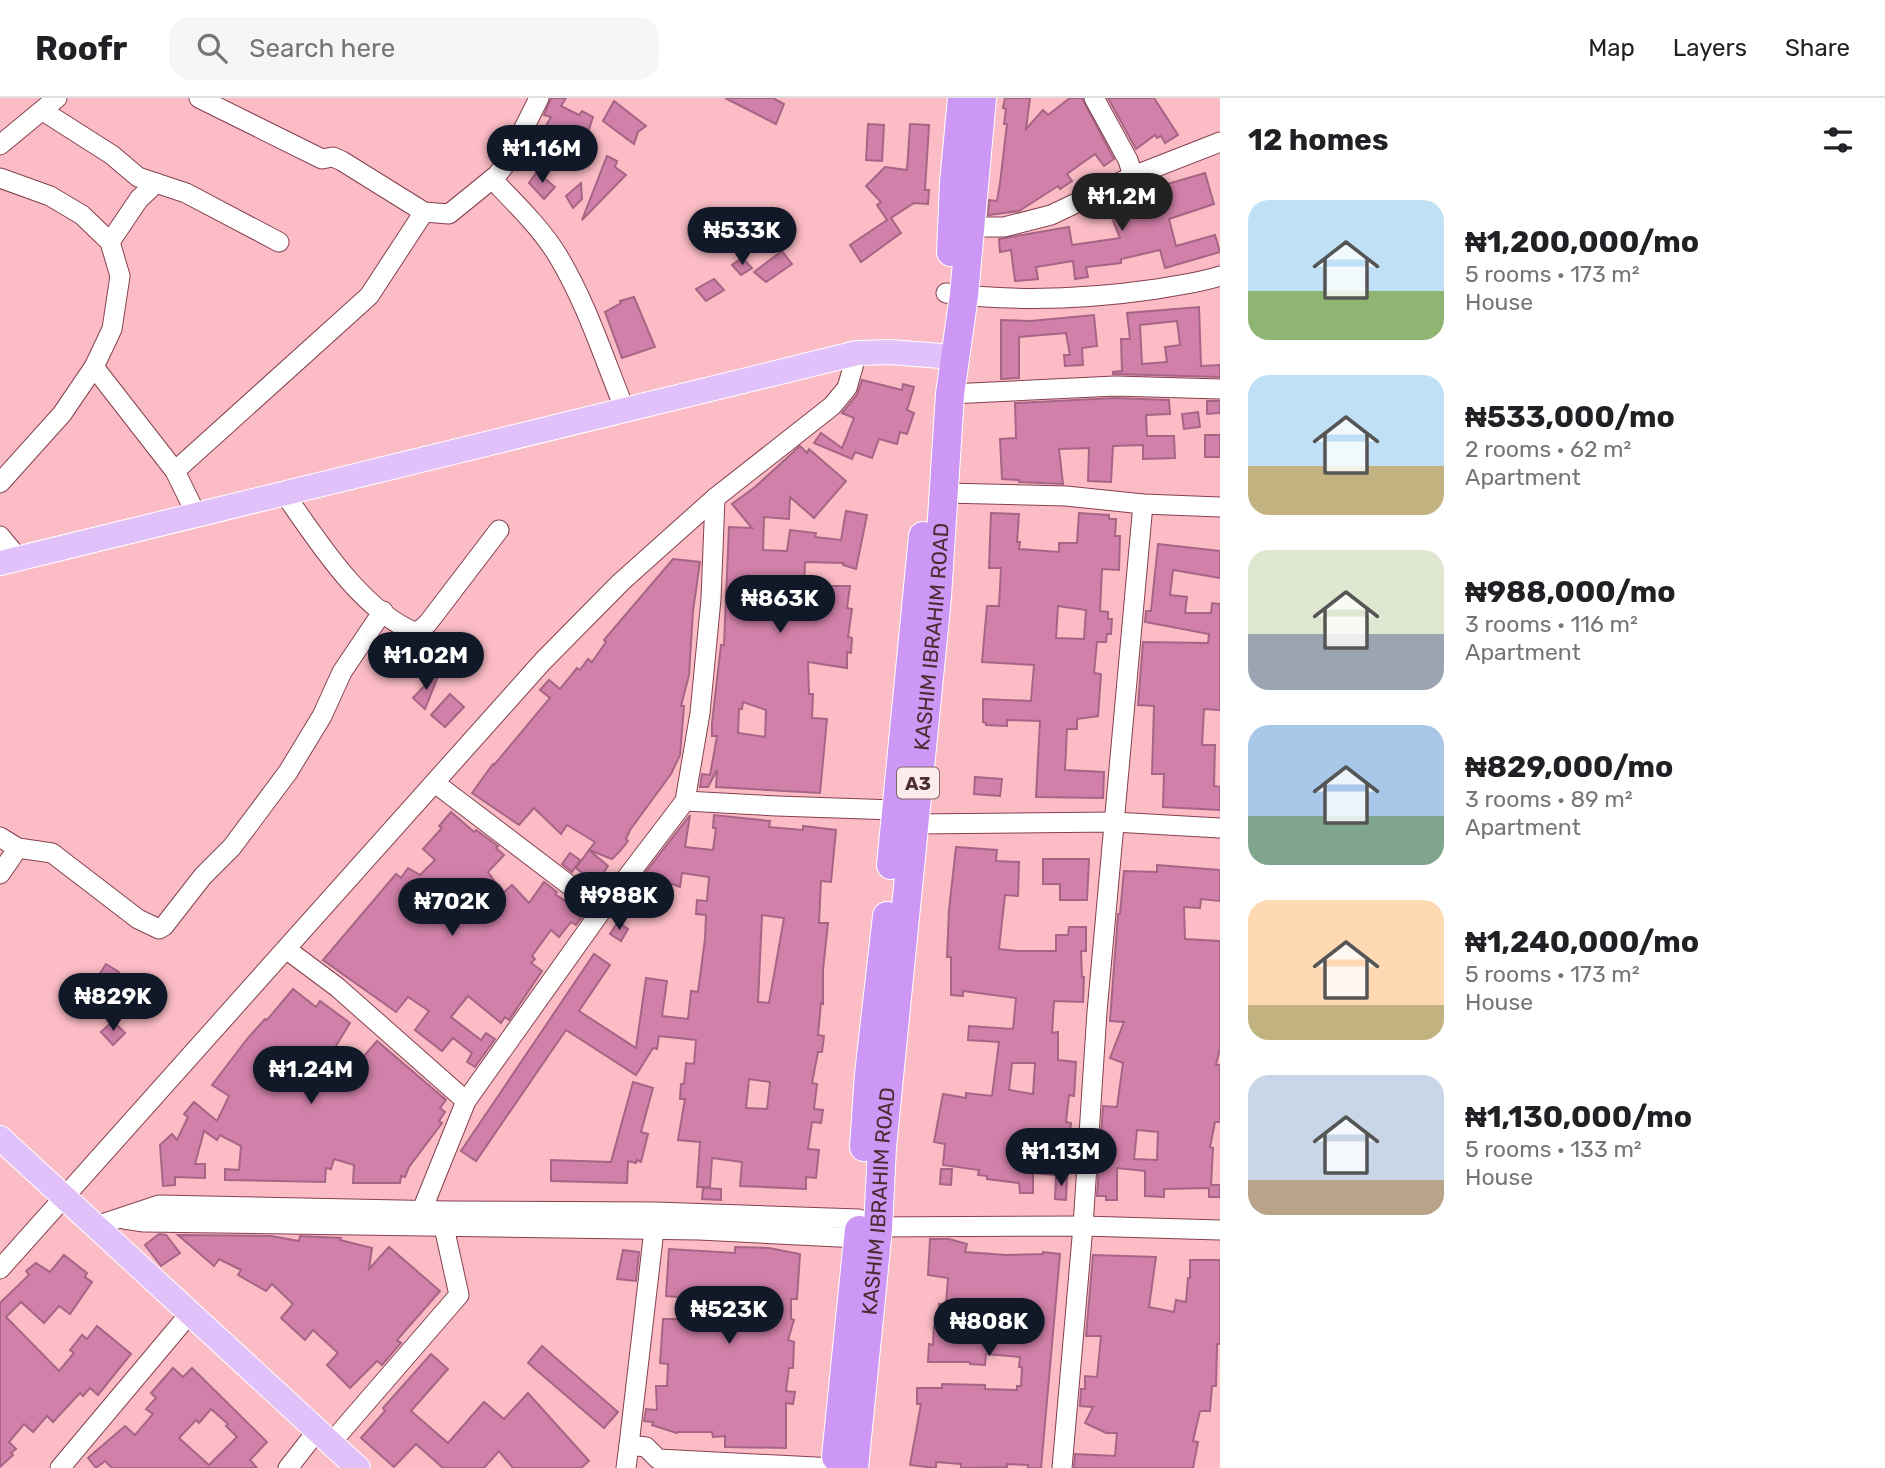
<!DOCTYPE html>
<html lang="en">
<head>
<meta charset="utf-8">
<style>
  body { margin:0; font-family:Rubik,sans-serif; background:#f6f6f6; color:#202124; height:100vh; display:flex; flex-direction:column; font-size:26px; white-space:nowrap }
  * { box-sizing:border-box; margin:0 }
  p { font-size:23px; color:#757577 }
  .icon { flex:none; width:38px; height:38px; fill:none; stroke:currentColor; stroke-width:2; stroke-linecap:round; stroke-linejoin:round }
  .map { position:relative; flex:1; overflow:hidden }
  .sheet { display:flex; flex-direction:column; background:#fff; width:665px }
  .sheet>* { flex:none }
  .price { position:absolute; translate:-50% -60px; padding:0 16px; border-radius:24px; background:#111827; color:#fff; font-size:23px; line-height:46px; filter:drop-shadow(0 2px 4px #0008) }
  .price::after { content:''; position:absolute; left:50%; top:42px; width:21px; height:16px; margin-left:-10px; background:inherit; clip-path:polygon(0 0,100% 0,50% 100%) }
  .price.on { background:#222; color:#fff }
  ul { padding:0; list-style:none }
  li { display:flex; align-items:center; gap:21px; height:175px; padding:0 28px }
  li span { display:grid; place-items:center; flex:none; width:196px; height:140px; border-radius:21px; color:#555 }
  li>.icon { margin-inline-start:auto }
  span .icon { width:84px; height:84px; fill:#fffc; stroke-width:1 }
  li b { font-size:30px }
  h2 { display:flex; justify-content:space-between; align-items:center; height:84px; padding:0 28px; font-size:30px }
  header { display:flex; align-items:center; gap:42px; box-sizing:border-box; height:98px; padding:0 35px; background:#fff; border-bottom:2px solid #e0e0e0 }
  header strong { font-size:33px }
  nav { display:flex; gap:38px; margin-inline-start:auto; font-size:24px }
  .search { width:490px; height:63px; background:#f6f6f6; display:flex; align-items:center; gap:18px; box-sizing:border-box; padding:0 24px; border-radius:21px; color:#757577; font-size:26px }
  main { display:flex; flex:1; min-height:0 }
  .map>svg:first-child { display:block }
  .building { fill:#d181a9; stroke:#a66585; stroke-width:2; fill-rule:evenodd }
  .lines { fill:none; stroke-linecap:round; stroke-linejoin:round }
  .minor-casing { stroke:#84414e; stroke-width:21 }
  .major-casing { stroke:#fff; stroke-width:26 }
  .highway-casing { stroke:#fff; stroke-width:30 }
  .minor { stroke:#fff; stroke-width:19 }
  .major { stroke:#e0c1f9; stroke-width:24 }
  .highway { stroke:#cc97f5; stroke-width:28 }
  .labels { text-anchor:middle; stroke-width:5; stroke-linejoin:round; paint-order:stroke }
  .shield { fill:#fcebed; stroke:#806569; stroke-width:2 }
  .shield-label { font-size:19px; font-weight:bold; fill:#4b2c31 }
  .street-label { font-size:21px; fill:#4b2c31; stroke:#fcebed }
</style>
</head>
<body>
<header>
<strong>Roofr</strong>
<div class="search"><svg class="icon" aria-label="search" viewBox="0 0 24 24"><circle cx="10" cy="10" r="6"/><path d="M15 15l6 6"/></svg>Search here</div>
<nav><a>Map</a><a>Layers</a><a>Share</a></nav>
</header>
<main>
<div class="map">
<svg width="1220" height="1370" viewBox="0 0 1220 1370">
  <rect width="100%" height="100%" fill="#fbbcc5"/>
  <g class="building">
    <polygon points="551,0 566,0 561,8 579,17 582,13 593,19 577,67 549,53 543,62 532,53 551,19 544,17"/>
    <polygon points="725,0 773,0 784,6 776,26"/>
    <polygon points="1005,0 1030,0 1026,31 1043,12 1048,17 1070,0 1082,0 1114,61 1104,68 1095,56 1067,76 1072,83 1060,91 1058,88 1019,113 988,117 989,102 997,103 1000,85 1007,26 1004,26 1006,11 1003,10"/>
    <polygon points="1108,0 1154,0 1178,37 1165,45 1161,38 1157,40 1155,37 1136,51"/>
    <polygon points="614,3 646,28 638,34 634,46 603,23"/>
    <polygon points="868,26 884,27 882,63 866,62"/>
    <polygon points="910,26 929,27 925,92 929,92 928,106 914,105 891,120 901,135 861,164 850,147 887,122 877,107 881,104 866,88 885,69 907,72"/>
    <polygon points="607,58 617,63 615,69 626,77 582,122"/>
    <polygon points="537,74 555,89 544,101 529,85"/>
    <polygon points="1205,75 1214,106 1169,121 1176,148 1215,137 1220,154 1165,170 1160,152 1121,161 1121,165 1086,169 1088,179 1075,181 1073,163 1036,169 1038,181 1015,183 1011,152 1000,154 999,141 1069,129 1072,147 1120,140 1106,105 1134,92 1164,87"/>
    <polygon points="581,85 582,101 573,110 566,98"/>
    <polygon points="782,153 792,166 766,184 754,174"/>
    <polygon points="742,160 752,170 741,177 732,167"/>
    <polygon points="714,181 724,192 706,203 696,191"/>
    <polygon points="634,199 655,249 622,260 605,214 621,205 620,203"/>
    <path d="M1199,209L1201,268L1220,267V279L1113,276V274L1122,273L1121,241H1130L1127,215ZM1177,223L1180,247L1165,249L1167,264L1142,266L1140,227Z"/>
    <polygon points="1094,217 1097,248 1082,250 1083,267 1065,268 1064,257 1070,257 1066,235 1019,239 1019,280 1001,281 1001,222 1030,223"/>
    <polygon points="862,282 902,292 903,286 914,289 907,312 914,315 907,336 900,334 897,346 879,341 872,360 855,354 852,361 814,345 821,335 842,350 854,320 842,315 857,297"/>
    <polygon points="1115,300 1169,302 1170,316 1146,317 1147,338 1174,338 1175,360 1143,361 1143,347 1113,348 1111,384 1088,383 1089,350 1059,351 1063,386 1019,384 1019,382 1002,381 1000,341 1016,340 1015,305"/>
    <polygon points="1207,303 1220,303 1220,315 1207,316"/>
    <polygon points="1198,314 1200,329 1184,331 1182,316"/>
    <rect x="1205" y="337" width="15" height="22"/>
    <path d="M800,348L807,355L809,351L846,383L814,420L790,399L789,421L764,419L763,452L787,453L790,432L816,435L815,439L841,442L846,413L867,417L856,471L843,467V465L805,464L804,488H850L847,510L852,511L848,539L852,540L851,555L847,554V570L808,564L809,596H813L812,620L827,621L820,695L716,689L717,672L708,689H700L702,676L710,677L717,638H712V625L721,547H724L729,429L752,430L732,406L755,389ZM743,604L766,612L765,639L738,635L739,611H742Z"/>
    <path d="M991,415L1019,416L1017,444H1020L1019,451L1059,454V445H1077L1079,415L1109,417V421H1116L1115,438H1120L1119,472L1102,471L1100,513L1108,514V521H1112L1111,536H1107L1106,544H1097L1094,575L1101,576L1098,618L1077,621V631H1067L1065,672L1104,674L1103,700L1036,699L1040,623L1007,622V628L986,627V625L983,624V601L1031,603L1034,567L982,564L987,508H999L1001,470H989ZM1058,508L1086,512L1084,541L1056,540Z"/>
    <polygon points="1158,446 1220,453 1220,480 1173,472 1170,497 1187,499 1185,515 1211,515 1212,505 1220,506 1220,612 1204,611 1202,647 1215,647 1214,688 1220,689 1220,712 1163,709 1164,676 1152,676 1154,608 1138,607 1143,544 1208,545 1209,536 1145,524 1146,513 1151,513"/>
    <polygon points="673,461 700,464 693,513 689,577 681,608 684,608 680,657 671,676 630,732 626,741 628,743 620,753 612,761 589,752 595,744 567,727 561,736 534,710 519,727 472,695 493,666 494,667 550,600 540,592 549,582 560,591 577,570 580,572 588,561 592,564 606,544 604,542"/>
    <polygon points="439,572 440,573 425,611 413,600"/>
    <polygon points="450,596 464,609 445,629 431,617"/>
    <polygon points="975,679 1002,681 1000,698 974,696"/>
    <polygon points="451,714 474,734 476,732 498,748 496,750 504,757 488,774 503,795 512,787 529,805 544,784 557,794 555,796 584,816 576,827 571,824 559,839 551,832 532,858 535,861 531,865 542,873 509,922 505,919 501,925 468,898 451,919 481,942 486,935 495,941 475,969 467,964 472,955 453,940 442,953 415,932 429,913 408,899 396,914 323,862 396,776 401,780 408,770 420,777 435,762 423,751 442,730 439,728"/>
    <path d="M690,717L685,749L713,752L716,730H713L714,717L770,723L769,729L803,732V728L836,732L831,784L821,783L819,825H828L823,872V906L821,905L818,937L824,938L822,954H818L812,985L817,986L814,1011L823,1012L821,1025L812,1024L808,1051L819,1052L816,1080L806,1079V1091L740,1088L742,1064L712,1060L710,1089H697L700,1044L678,1042L685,1001H680L681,986H684L686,965L694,966L696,942L659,938L657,951L653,950L636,977L566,932L476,1063L461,1053L594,856L610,867L579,913L636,950L646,880L667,883L662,918L688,921L691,893L698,894L705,841L706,817L696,816L697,802L707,803L709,779L682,775L680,789L645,775ZM762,817L784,820L769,905L758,904ZM749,981L770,984L767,1011L746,1010Z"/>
    <path d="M956,749L997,752L996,763L1019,764L1018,798L1005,797L999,851L1018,853H1056V837H1068L1069,829H1086V853H1081L1082,879H1084L1083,904L1054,903L1052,935L1058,934V962L1076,964L1074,998L1069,997L1066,1024L1071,1025L1065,1078L1033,1075V1095H1020L1019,1085L987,1081V1078L978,1077L979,1072L943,1067L945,1046L934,1044L943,996L966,1000V995L992,998L999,944L968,942L969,928L1013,931L1016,900L963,893V898L951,897V859H947L949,812ZM1012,965H1035L1033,996L1009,992Z"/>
    <polygon points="589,752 608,768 596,786 576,770"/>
    <polygon points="570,755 580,762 572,774 562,766"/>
    <polygon points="1043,761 1089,761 1087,802 1060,802 1060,786 1043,786"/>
    <path d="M1157,767L1220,772V803L1201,801L1200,810L1184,809L1185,841L1220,843V950L1216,967H1220V1024H1215L1210,1049L1213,1050L1211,1087H1220V1099H1209V1090L1164,1091V1099L1145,1098V1073L1117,1070V1102H1106V1098H1097L1103,1008L1117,1009L1123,965L1110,960L1124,924L1110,923L1118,816H1120L1124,773L1157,774ZM1137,1032L1158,1034L1157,1062L1134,1061Z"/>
    <polygon points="640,794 651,803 642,814 631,805"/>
    <polygon points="618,824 628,831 621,843 610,836"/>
    <polygon points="106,866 119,874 111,885 99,877"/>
    <polygon points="293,891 316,909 320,903 350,925 334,951 357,966 377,943 446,1002 440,1010 445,1014 439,1023 442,1025 409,1069 405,1079 401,1078 400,1085 353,1085 354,1067 334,1061 331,1071 326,1070 325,1084 225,1082 225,1071 239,1072 241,1048 220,1037 217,1042 204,1033 195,1066 205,1066 205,1080 175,1079 175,1087 163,1088 160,1047 172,1036 177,1042 188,1019 184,1016 194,1004 217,1023 229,998 212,987 248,940 265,921 267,922"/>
    <polygon points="113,923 125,935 113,947 101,934"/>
    <polygon points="633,984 653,990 641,1034 648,1036 641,1064 637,1062 636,1065 628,1063 627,1085 551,1083 551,1062 611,1064"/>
    <polygon points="941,1071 952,1071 951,1087 940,1086"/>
    <polygon points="1056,1079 1067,1079 1066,1102 1055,1101"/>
    <polygon points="703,1090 721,1091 721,1102 702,1101"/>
    <polygon points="159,1136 166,1137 180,1155 161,1168 145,1147"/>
    <polygon points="178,1137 271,1138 299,1143 300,1138 341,1140 340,1142 372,1150 369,1171 389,1149 440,1193 397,1242 401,1245 382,1267 377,1263 350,1290 327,1267 338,1255 313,1232 305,1242 281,1220 293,1206 272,1186 266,1193 238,1177 241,1172 219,1161 214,1168"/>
    <polygon points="930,1141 949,1141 967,1146 965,1154 1006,1157 1043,1156 1043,1154 1060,1156 1041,1370 1028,1370 1028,1367 1007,1366 1007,1369 961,1370 961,1366 936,1364 936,1370 910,1367 921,1306 917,1306 917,1290 942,1290 942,1286 985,1287 985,1291 1017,1292 1017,1288 1021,1288 1022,1269 1019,1269 1020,1259 986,1256 985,1267 970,1266 970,1264 928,1264 929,1246 933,1247 934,1228 939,1228 939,1206 946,1206 948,1180 928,1177"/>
    <polygon points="735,1149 769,1150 800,1156 797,1201 791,1201 791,1221 794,1222 788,1242 794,1244 793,1270 789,1270 786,1293 795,1294 793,1306 786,1305 786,1350 725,1349 725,1338 713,1339 712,1334 678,1334 677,1335 652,1327 653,1324 644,1323 646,1311 657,1312 656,1288 667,1288 668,1266 660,1265 663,1221 679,1221 678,1199 666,1198 669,1151 735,1155"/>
    <polygon points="623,1152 639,1154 636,1183 617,1181"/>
    <polygon points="64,1157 87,1175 85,1179 92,1184 70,1216 59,1208 44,1225 21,1204 6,1219 59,1273 74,1255 70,1252 82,1237 87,1241 97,1228 131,1256 98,1297 90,1290 83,1298 80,1295 53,1324 47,1318 33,1334 24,1326 9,1344 16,1351 11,1355 13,1357 0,1369 0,1205 29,1177 26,1173 36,1165 50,1174"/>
    <polygon points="1093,1157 1156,1159 1149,1209 1174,1214 1176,1202 1186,1204 1188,1180 1190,1180 1190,1162 1220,1162 1220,1246 1217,1246 1216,1288 1212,1288 1210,1313 1200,1313 1193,1343 1198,1344 1193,1370 1074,1370 1075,1356 1115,1358 1117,1335 1106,1335 1085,1325 1093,1309 1080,1308 1081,1291 1085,1291 1085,1278 1097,1279 1101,1238 1086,1238"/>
    <polygon points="542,1248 618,1314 604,1330 528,1265"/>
    <polygon points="431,1256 448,1271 411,1313 448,1345 484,1304 504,1321 528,1295 589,1363 581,1370 513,1370 499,1353 484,1370 443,1370 416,1346 394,1369 361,1340 385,1313 383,1310"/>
    <path d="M173,1270L183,1279L192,1270L267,1344L250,1362L257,1370H112L105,1363L96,1370L88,1360L125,1328L135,1337L153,1316L146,1311L156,1300L151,1295ZM211,1311L228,1326L226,1328L237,1339L209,1367L179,1340L196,1322L199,1325Z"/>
  </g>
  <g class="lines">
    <g class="minor-casing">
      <g id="minor">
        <polyline points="199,0 322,61 333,59 342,63 424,114 449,116 497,77 507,64 539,0"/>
        <polyline points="1094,0 1128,62 1133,78"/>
        <polyline points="43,13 112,57 138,79 186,95 279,144"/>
        <polyline points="0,47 57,0"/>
        <polyline points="0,80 50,98 82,117 110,144 120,178 112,231 94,269 62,316 0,385"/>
        <path d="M492,81C515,105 541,130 558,158C587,206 604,261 625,312"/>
        <polyline points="971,129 1004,129 1051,117 1133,78 1220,44"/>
        <polyline points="110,144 139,101 156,85"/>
        <path d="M946,195C1015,204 1088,201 1157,191C1178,187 1199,185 1220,178"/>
        <polyline points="94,269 175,373 196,416"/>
        <polyline points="950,296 1115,288 1220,291"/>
        <polyline points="175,373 369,198 424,114"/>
        <path d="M284,395C317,442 362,514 417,535L428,525L499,432"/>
        <polyline points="945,395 1066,398 1143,406 1220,409"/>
        <polyline points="0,438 18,460"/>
        <polyline points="435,685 602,812"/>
        <polyline points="685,703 777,708 895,712"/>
        <polyline points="914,726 1114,724 1220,730"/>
        <polyline points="0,739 18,750 52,755 138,821 159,831 164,828 203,778 232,749 288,674 322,618 342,574 383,513"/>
        <polyline points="0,776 18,750"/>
        <polyline points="286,851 337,889 466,1003"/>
        <polyline points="422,1112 466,1003 602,812 685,703 700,615 711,501 715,400"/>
        <polyline points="124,1121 144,1124 699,1132 858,1140"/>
        <polyline points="96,1128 159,1107 449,1113 656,1114 859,1121"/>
        <polyline points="868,1129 1083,1128 1220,1132"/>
        <polyline points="0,1171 543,563 621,484 715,400 832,308 847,290 857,255"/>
        <polyline points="331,1345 459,1197 444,1129"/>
        <polyline points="629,1347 654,1132"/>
        <polyline points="60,1370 191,1214"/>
        <polyline points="288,1370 317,1333"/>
        <polyline points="626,1370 629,1347 646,1349 658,1361 835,1370"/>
        <polyline points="1062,1370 1083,1128 1097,914 1143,406"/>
      </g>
    </g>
    <g class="major-casing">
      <g id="major">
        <polyline points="0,465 857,255 890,254 954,259"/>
        <polyline points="0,1040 358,1370"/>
      </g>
    </g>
    <g class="highway-casing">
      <g id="highway">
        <polyline points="951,154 954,85 962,0"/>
        <polyline points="891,767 923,438"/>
        <polyline points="864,1049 869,976 887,818"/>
        <polyline points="836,1359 859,1132"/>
        <path id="s1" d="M854,1370L878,1130L882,1049L937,499L950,296L964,197L982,0"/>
      </g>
    </g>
    <use href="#minor" class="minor"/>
    <use href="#major" class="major"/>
    <use href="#highway" class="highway"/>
  </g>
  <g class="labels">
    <rect class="shield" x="897" y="669.5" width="42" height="31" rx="5"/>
    <g class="shield-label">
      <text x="918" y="692">A3</text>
    </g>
    <g class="street-label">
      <text dy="7" stroke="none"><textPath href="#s1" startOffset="835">KASHIM IBRAHIM ROAD</textPath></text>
      <text dy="7" stroke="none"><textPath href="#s1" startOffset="268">KASHIM IBRAHIM ROAD</textPath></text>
    </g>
  </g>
</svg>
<b class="price" style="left:542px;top:87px">₦1.16M</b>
<b class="price on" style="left:1122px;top:135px">₦1.2M</b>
<b class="price" style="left:742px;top:169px">₦533K</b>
<b class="price" style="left:780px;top:537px">₦863K</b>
<b class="price" style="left:426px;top:594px">₦1.02M</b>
<b class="price" style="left:619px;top:834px">₦988K</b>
<b class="price" style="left:452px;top:840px">₦702K</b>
<b class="price" style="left:113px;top:935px">₦829K</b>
<b class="price" style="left:311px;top:1008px">₦1.24M</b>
<b class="price" style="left:1061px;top:1090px">₦1.13M</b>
<b class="price" style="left:729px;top:1248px">₦523K</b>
<b class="price" style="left:989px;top:1260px">₦808K</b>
</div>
<section class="sheet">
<h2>12 homes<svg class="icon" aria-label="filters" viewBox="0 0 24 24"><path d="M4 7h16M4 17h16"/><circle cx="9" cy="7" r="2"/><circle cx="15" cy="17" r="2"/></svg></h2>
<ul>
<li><span style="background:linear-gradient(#bfe0f5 65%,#8fb573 0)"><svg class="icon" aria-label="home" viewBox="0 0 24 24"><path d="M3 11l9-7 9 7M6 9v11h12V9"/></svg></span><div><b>₦1,200,000/mo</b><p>5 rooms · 173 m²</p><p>House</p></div></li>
<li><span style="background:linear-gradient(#bfe0f5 65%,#c2b280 0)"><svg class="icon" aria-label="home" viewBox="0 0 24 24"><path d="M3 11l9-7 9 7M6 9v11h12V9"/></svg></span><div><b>₦533,000/mo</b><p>2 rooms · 62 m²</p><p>Apartment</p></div></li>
<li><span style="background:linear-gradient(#dfe7d0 60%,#9aa5b1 0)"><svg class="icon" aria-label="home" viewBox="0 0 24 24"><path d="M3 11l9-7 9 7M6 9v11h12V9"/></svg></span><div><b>₦988,000/mo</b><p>3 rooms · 116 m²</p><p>Apartment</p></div></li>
<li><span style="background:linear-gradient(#a9c7e8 65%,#7fa58c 0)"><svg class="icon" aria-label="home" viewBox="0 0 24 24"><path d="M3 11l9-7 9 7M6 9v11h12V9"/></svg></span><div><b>₦829,000/mo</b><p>3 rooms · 89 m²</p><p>Apartment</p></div></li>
<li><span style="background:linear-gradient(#ffd9b3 75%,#c2b280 0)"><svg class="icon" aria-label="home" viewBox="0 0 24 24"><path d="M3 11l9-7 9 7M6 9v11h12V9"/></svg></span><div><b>₦1,240,000/mo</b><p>5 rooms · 173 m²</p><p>House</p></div></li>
<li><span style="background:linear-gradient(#c9d6e8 75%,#b9a48a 0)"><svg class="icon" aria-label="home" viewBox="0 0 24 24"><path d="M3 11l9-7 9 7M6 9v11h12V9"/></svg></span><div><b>₦1,130,000/mo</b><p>5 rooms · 133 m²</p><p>House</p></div></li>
</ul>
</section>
</main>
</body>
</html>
